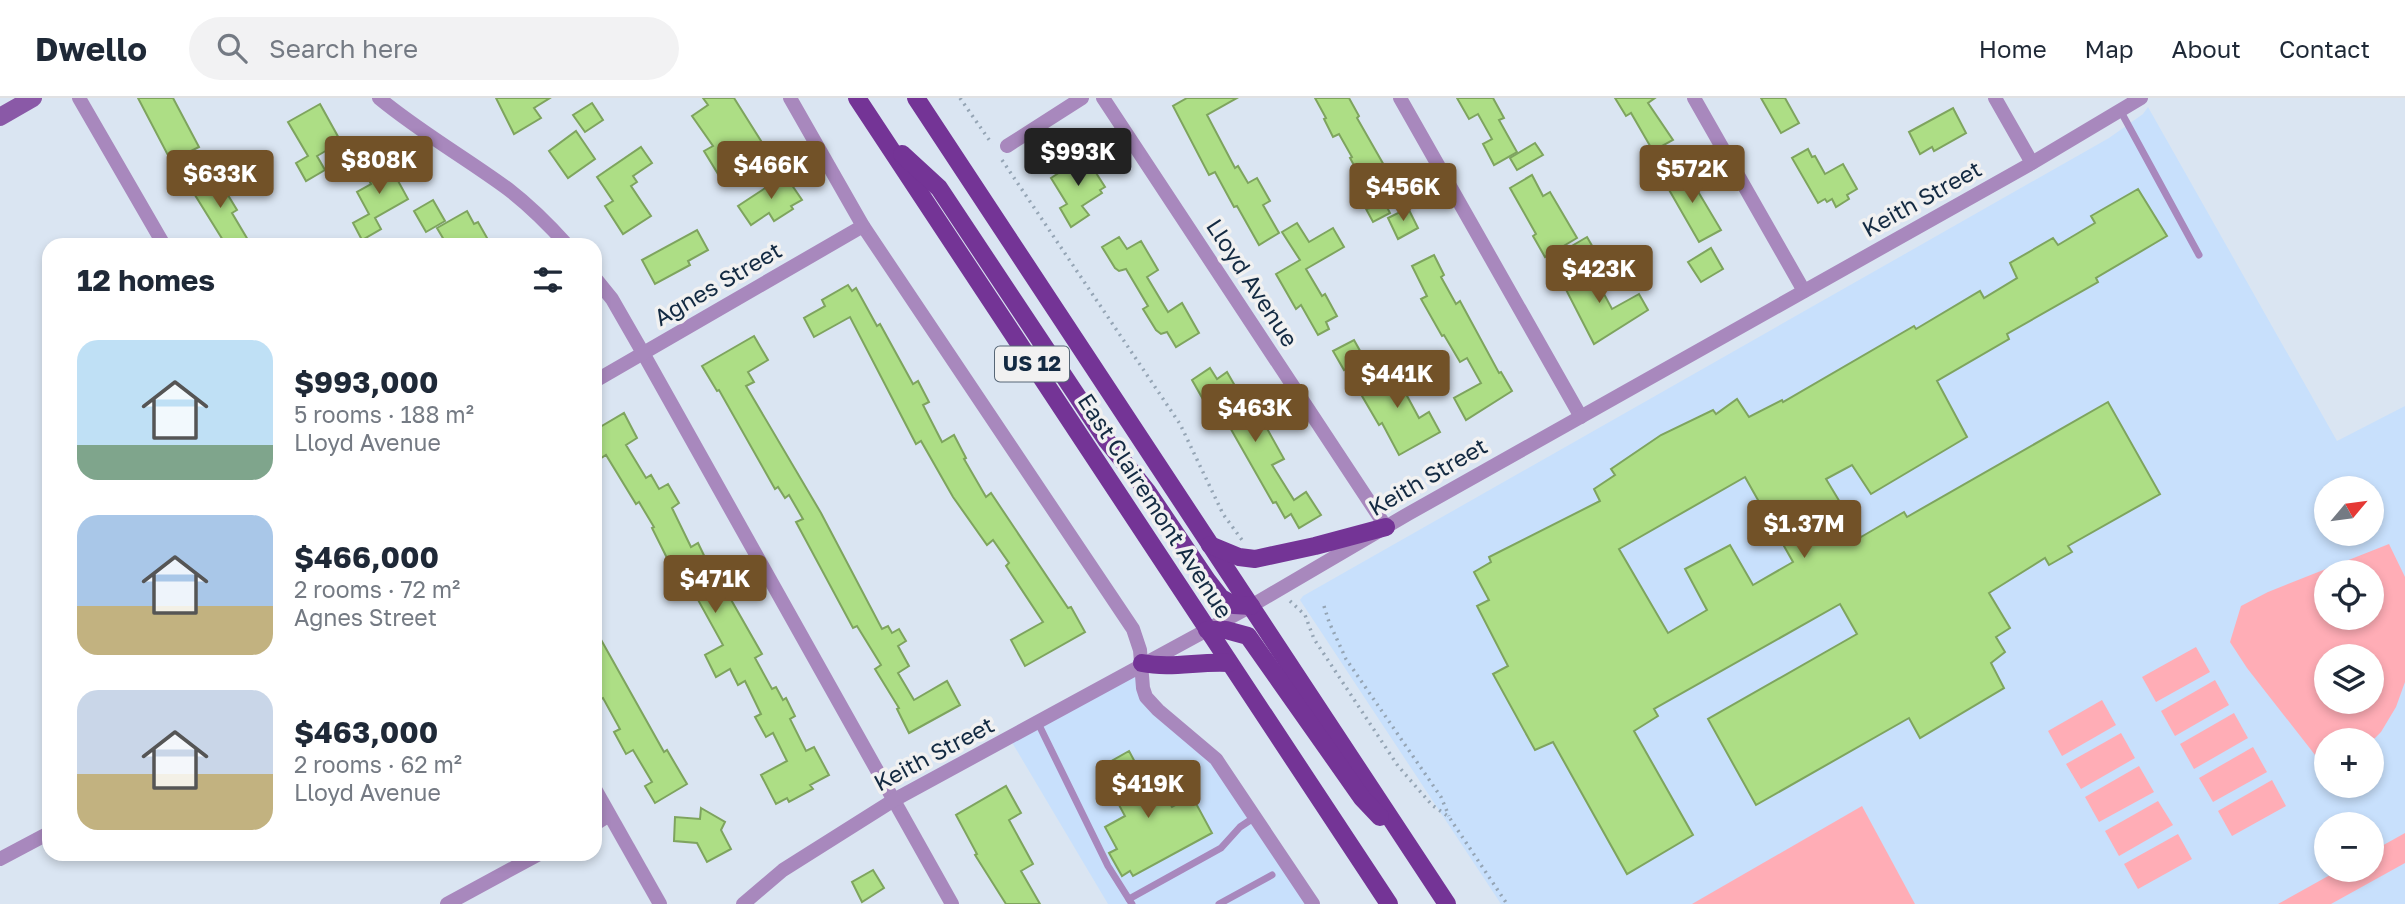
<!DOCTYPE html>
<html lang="en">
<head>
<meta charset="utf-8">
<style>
  body { margin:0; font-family:"Golos Text",sans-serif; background:#f2f2f3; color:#1f2937; height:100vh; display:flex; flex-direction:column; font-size:26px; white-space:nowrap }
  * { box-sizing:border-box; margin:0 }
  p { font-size:23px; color:#747a83 }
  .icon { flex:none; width:38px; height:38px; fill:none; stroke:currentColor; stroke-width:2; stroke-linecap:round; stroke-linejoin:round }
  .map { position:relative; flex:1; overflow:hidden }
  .panel { position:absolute; left:42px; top:140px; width:560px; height:623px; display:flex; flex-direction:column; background:#fff; border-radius:21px; box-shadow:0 4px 10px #0003 }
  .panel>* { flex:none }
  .needle { width:46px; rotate:61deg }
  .fabs { position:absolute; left:2314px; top:378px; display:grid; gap:14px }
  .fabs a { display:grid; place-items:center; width:70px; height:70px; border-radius:50%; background:#fff; box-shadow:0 4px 10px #0003; font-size:35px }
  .price { position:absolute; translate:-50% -60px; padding:0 16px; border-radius:7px; background:#725228; color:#fff; font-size:23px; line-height:46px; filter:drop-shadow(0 2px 4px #0008) }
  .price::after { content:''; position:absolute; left:50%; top:42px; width:21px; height:16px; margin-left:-10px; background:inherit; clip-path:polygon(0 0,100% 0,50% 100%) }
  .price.on { background:#222; color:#fff }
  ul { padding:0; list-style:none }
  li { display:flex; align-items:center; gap:21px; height:175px; padding:0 35px }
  li span { display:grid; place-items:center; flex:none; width:196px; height:140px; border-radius:21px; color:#555 }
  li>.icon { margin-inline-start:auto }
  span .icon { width:84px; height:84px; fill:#fffc; stroke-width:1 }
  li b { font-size:30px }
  h2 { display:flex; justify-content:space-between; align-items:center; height:84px; padding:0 35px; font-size:30px }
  header { display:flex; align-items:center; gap:42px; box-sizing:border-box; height:98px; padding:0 35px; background:#fff; border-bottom:2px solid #e0e1e3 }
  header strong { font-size:33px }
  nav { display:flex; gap:38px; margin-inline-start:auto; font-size:24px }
  .search { width:490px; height:63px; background:#f2f2f3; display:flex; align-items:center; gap:18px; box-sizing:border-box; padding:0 24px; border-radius:38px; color:#747a83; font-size:26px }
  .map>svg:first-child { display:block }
  .built { fill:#c8e0fc; fill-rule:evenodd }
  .green { fill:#ffadb6; fill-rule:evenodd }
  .building { fill:#adde85; stroke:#7ea45e; stroke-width:2; fill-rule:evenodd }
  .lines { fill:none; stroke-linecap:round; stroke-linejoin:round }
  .path { stroke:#95a5b5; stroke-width:3.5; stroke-dasharray:2 5; stroke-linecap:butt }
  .lane { stroke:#a888bd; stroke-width:7 }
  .street { stroke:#a888bd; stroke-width:14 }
  .secondary { stroke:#8a59a7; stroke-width:18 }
  .primary { stroke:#743496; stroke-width:18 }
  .labels { text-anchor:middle; stroke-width:7; stroke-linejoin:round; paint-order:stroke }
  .shield { fill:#f1f1f1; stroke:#566676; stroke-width:2 }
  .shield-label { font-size:21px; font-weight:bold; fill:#132a42 }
  .street-label { font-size:23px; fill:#132a42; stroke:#f1f1f1 }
</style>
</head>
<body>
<header>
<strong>Dwello</strong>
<div class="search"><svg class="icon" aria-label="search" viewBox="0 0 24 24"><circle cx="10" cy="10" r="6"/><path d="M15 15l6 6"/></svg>Search here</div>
<nav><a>Home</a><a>Map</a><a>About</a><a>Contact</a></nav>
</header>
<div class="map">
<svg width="2405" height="806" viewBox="0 0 2405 806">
  <rect width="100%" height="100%" fill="#dae5f2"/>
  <g class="built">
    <path d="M2148,9L2337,343L2405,308V806H1501L1300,502L1303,498L2109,40L2143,16ZM2326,390H2371V436H2326ZM2326,474H2371V520H2326ZM2326,558H2371V604H2326ZM2326,642H2371V688H2326ZM2326,726H2371V772H2326Z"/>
    <polygon points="1142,565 1143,590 1208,653 1313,806 1108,806 1010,641"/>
  </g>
  <g class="green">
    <path d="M2389,446L2405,479V584L2396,609L2381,634L2371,644V642H2326V671L2247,570L2230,544L2241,508L2268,494ZM2371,474V520H2326V474ZM2371,558V604H2326V558Z"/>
    <polygon points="2196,549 2210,574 2156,604 2142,579"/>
    <polygon points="2215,582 2229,607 2175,638 2161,613"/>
    <polygon points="2102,602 2116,627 2062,658 2048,633"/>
    <polygon points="2234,615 2248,640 2194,671 2180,646"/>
    <polygon points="2121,635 2135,660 2081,691 2066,666"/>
    <polygon points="2253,649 2267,674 2213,704 2199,680"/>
    <polygon points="2139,668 2154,694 2099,724 2085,699"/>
    <polygon points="2272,682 2286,708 2232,738 2218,713"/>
    <polygon points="2158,703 2173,727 2119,758 2105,733"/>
    <polygon points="1862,708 1915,806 1692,806"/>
    <polygon points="2405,735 2405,765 2331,806 2278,806 2339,772 2371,772 2371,754"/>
    <polygon points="2178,736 2192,761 2138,791 2124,766"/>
  </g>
  <g class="building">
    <polygon points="138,0 173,0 199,49 171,63"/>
    <polygon points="496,0 550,0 534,10 541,20 514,36"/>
    <polygon points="703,0 734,0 768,54 721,81 704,53 713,48 692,18 708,7"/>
    <polygon points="1187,0 1237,0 1207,17 1235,70 1238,68 1248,85 1257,80 1270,103 1263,107 1279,135 1259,147 1237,108 1234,109 1215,74 1209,77 1173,8"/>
    <polygon points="1315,0 1349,0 1359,18 1357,20 1393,83 1378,92 1390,115 1373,124 1366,111 1370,110 1359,89 1364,86 1350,60 1352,59 1339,36 1333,39 1324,21 1326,20"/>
    <polygon points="1457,0 1493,0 1504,20 1499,22 1517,54 1494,67 1483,46 1492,41 1478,16 1469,21"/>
    <polygon points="1615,0 1655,0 1648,5 1673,42 1653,53 1631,15 1626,18"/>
    <polygon points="1761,0 1785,0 1799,25 1781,35"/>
    <polygon points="592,5 603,22 585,34 573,17"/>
    <polygon points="320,6 341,44 317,58 325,72 306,83 296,65 308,58 288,24"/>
    <polygon points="1953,10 1966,35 1934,53 1932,49 1920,56 1909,34"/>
    <polygon points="576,33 595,61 568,80 549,53"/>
    <polygon points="1535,45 1543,57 1517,72 1510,60"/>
    <polygon points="641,49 652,65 633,78 637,84 631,88 651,118 623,136 605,108 613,103 597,79"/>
    <polygon points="1808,51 1812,59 1815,58 1825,76 1843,66 1857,91 1847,97 1849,101 1836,109 1832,101 1827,104 1825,101 1818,105 1792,60"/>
    <polygon points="1084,56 1105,89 1100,92 1102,95 1082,108 1089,117 1071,129 1060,110 1067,106 1051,80 1060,74 1059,71"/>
    <polygon points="385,59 408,101 375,120 381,131 362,142 353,125 369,116 357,94 371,86 363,71"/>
    <polygon points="1684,70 1721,132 1699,144 1664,83"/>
    <polygon points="214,74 237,112 232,115 251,147 226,147 190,89"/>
    <polygon points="785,77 802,102 791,108 793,111 774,123 769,115 751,127 738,108"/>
    <polygon points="1532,77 1543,98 1550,94 1577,140 1545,159 1533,138 1536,136 1510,90"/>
    <path d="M2138,91L2167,138L2096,180L2098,184L2007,236L2009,241L1937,283L1967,339L1871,396L1852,367L1826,381L1861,439L1904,414L1907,419L2108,304L2160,396L2068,448L2072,454L2049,467L2045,460L1989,495L2010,530L1996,539L2005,554L1991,565L2004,590L1920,640L1909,620L1756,707L1708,621L1857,536L1840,506L1654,611L1658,618L1634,633L1693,737L1627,776L1553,644L1535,652L1493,576L1508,568L1477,508L1489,502L1474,474L1491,464L1489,459L1600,403L1594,391L1615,377L1611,371L1661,337L1713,312L1716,316L1737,301L1749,319L1782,302L1783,304L1914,228L1916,231L1980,193L1984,200L2017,180L2010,165L2053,140L2058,147L2095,125L2091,118ZM1745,379L1793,464L1753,487L1730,447L1685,471L1707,512L1668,535L1619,451Z"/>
    <polygon points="433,102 445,123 426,134 414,113"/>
    <polygon points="1408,110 1418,130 1398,141 1388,120"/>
    <polygon points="467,113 474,126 478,124 491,147 447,147 437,130"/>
    <polygon points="1297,125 1309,144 1333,130 1344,149 1306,171 1322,198 1325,196 1337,218 1326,224 1329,231 1318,237 1301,207 1296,211 1276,176 1300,162 1282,134"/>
    <polygon points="697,132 708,152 688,163 690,167 655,186 642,162"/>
    <polygon points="1119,139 1127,151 1141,143 1158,172 1147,179 1168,214 1182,205 1199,235 1176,249 1167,234 1161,236 1156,232 1143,211 1148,208 1126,171 1119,173 1115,170 1102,149"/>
    <polygon points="1587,139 1594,151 1577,160 1570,149"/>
    <polygon points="1711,150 1723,171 1701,184 1688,164"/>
    <polygon points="1434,157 1444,177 1441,179 1456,206 1460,203 1499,275 1501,274 1512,293 1466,322 1454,300 1481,285 1467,260 1460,264 1444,237 1442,238 1421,201 1427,198 1412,168"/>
    <polygon points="1588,166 1612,211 1639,196 1648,212 1594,246 1561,182"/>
    <polygon points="848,187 852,193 856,190 877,228 880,226 913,286 918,283 929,304 923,307 942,344 954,337 966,360 964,361 986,399 991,395 1068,510 1071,509 1085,534 1025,568 1011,542 1043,524 1006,468 1009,465 993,442 987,447 953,399 921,343 916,346 850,219 814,239 804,220 825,208 822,202"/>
    <polygon points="754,238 768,262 748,274 754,284 746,288 821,415 882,531 888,528 892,535 899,531 906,543 898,548 909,568 898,575 914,602 947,583 960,607 909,635 897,611 899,610 875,571 881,567 857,528 853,530 796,424 803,421 789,397 785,400 778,389 775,391 719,292 717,293 702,268"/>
    <polygon points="1354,242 1364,260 1344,272 1333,253"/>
    <polygon points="1386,259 1419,320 1429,314 1440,334 1399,357 1382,325 1379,327 1362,298 1380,287 1369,268"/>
    <polygon points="1210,270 1217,281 1227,274 1250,314 1256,311 1284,361 1272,367 1294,402 1306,394 1321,417 1299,430 1291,416 1285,420 1276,404 1273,405 1212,298 1204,303 1192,282"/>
    <polygon points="624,315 637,340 626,347 646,380 651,377 659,391 668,386 679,405 672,410 691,449 698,445 712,474 714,472 762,556 755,560 772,591 776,589 783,602 786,600 795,618 790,621 806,653 814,649 829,677 810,687 813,691 789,704 787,700 776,706 761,677 787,663 773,635 766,639 755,619 761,616 745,583 738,587 730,571 716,579 705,557 723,547 686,480 679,484 652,430 654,429 639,404 636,406 606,357 595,364 595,332"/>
    <polygon points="595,531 664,654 667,652 687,686 655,705 645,688 652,684 633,652 626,656 614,634 620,631 603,600 599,602 595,593"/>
    <polygon points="1129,653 1156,703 1166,698 1172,709 1192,698 1212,735 1133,778 1130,773 1122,778 1109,755 1117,751 1105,729 1125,718 1099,670"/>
    <polygon points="1006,688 1021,715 1009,722 1033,766 1021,773 1040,806 1006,806 975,757 977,756 956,717"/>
    <polygon points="701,710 725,724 721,732 731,751 707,764 697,745 674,743 675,719 700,721"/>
    <polygon points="873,772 884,790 862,804 852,784"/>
  </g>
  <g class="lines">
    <g class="path">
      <polyline points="960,0 992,46"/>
      <polyline points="1002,62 1180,326 1223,416 1242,442"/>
      <polyline points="1290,503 1305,517 1314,541 1398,668 1432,707 1449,719 1507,806"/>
      <polyline points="1324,508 1329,524 1346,561 1441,699 1449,718"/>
    </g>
    <g class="lane">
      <polyline points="2120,12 2199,157"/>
      <polyline points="1038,625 1108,768 1132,806"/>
      <polyline points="1129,801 1221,750 1240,729 1255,719"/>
      <polyline points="1219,806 1272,777"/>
    </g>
    <g class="street">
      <polyline points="79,0 164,147"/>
      <path d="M379,0C420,34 466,60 508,91C530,108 549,127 567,147"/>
      <polyline points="790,0 863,128 1133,531 1140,552 1143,590 1146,599 1158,612 1216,661 1313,806"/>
      <polyline points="1103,0 1386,429"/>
      <polyline points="1400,0 1581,319"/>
      <polyline points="1694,0 1804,193"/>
      <polyline points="1995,0 2032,65"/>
      <polyline points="1007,48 1082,0"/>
      <polyline points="595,180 612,201 643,255 952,806"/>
      <polyline points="595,283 863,128"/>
      <polyline points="595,691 660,806"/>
      <polyline points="595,726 609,717"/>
      <polyline points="0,761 49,735"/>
      <polyline points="447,806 539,756"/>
      <polyline points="743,806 783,772 894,702 1251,508 1408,416 2032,65 2141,0"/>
    </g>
    <polyline class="secondary" points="0,19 33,0"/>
    <g class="primary">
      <polyline points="857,0 1389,806"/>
      <polyline points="916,0 1447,806"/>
      <polyline points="902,56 939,90 1107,343 1147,393 1207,482 1221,500 1234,507 1251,508"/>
      <polyline points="1210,447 1239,459 1255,461 1315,448 1386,429"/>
      <polyline points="1207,532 1226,532 1248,538 1362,700 1380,719"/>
      <path d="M1142,565C1171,571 1199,563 1229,565"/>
    </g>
  </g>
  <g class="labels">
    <rect class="shield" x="995" y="248.5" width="74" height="35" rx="5"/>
    <g class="shield-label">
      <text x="1032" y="273">US 12</text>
    </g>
    <g class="street-label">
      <text transform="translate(1922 101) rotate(-29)" y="8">Keith Street</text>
      <text transform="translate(1252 185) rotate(57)" y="8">Lloyd Avenue</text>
      <text transform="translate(718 186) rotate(-30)" y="8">Agnes Street</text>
      <text transform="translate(1428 379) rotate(-30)" y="8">Keith Street</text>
      <text transform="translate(1155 408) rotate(57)" y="8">East Clairemont Avenue</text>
      <text transform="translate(934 656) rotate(-28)" y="8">Keith Street</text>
    </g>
  </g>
</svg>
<div class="fabs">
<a><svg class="needle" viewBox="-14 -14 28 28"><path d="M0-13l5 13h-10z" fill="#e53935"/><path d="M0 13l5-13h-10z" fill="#747a83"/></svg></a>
<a><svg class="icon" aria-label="locate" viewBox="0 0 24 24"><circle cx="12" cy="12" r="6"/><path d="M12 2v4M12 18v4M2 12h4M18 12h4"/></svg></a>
<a><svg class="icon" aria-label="layers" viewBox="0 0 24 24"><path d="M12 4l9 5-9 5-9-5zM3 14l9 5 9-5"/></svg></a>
<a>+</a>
<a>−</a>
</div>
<b class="price on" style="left:1078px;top:90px">$993K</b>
<b class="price" style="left:379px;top:98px">$808K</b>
<b class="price" style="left:771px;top:103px">$466K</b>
<b class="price" style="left:1692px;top:107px">$572K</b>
<b class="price" style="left:220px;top:112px">$633K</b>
<b class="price" style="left:1403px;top:125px">$456K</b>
<b class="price" style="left:1599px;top:207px">$423K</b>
<b class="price" style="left:1397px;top:312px">$441K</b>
<b class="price" style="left:1255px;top:346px">$463K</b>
<b class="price" style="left:1804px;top:462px">$1.37M</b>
<b class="price" style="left:715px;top:517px">$471K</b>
<b class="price" style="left:1148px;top:722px">$419K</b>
<section class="panel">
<h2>12 homes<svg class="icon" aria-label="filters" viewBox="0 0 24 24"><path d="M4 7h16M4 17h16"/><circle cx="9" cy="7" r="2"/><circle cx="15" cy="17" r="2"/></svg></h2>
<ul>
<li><span style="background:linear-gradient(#bfe0f5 75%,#7fa58c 0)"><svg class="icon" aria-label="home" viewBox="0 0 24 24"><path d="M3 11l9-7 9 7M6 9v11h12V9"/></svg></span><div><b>$993,000</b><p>5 rooms · 188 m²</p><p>Lloyd Avenue</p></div></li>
<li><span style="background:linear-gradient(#a9c7e8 65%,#c2b280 0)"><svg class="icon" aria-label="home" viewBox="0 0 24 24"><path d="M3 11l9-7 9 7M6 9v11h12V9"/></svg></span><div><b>$466,000</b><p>2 rooms · 72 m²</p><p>Agnes Street</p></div></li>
<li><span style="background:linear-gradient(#c9d6e8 60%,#c2b280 0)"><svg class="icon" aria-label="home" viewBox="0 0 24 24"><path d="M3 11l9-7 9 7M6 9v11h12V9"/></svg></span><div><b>$463,000</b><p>2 rooms · 62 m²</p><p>Lloyd Avenue</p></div></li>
</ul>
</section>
</div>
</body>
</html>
